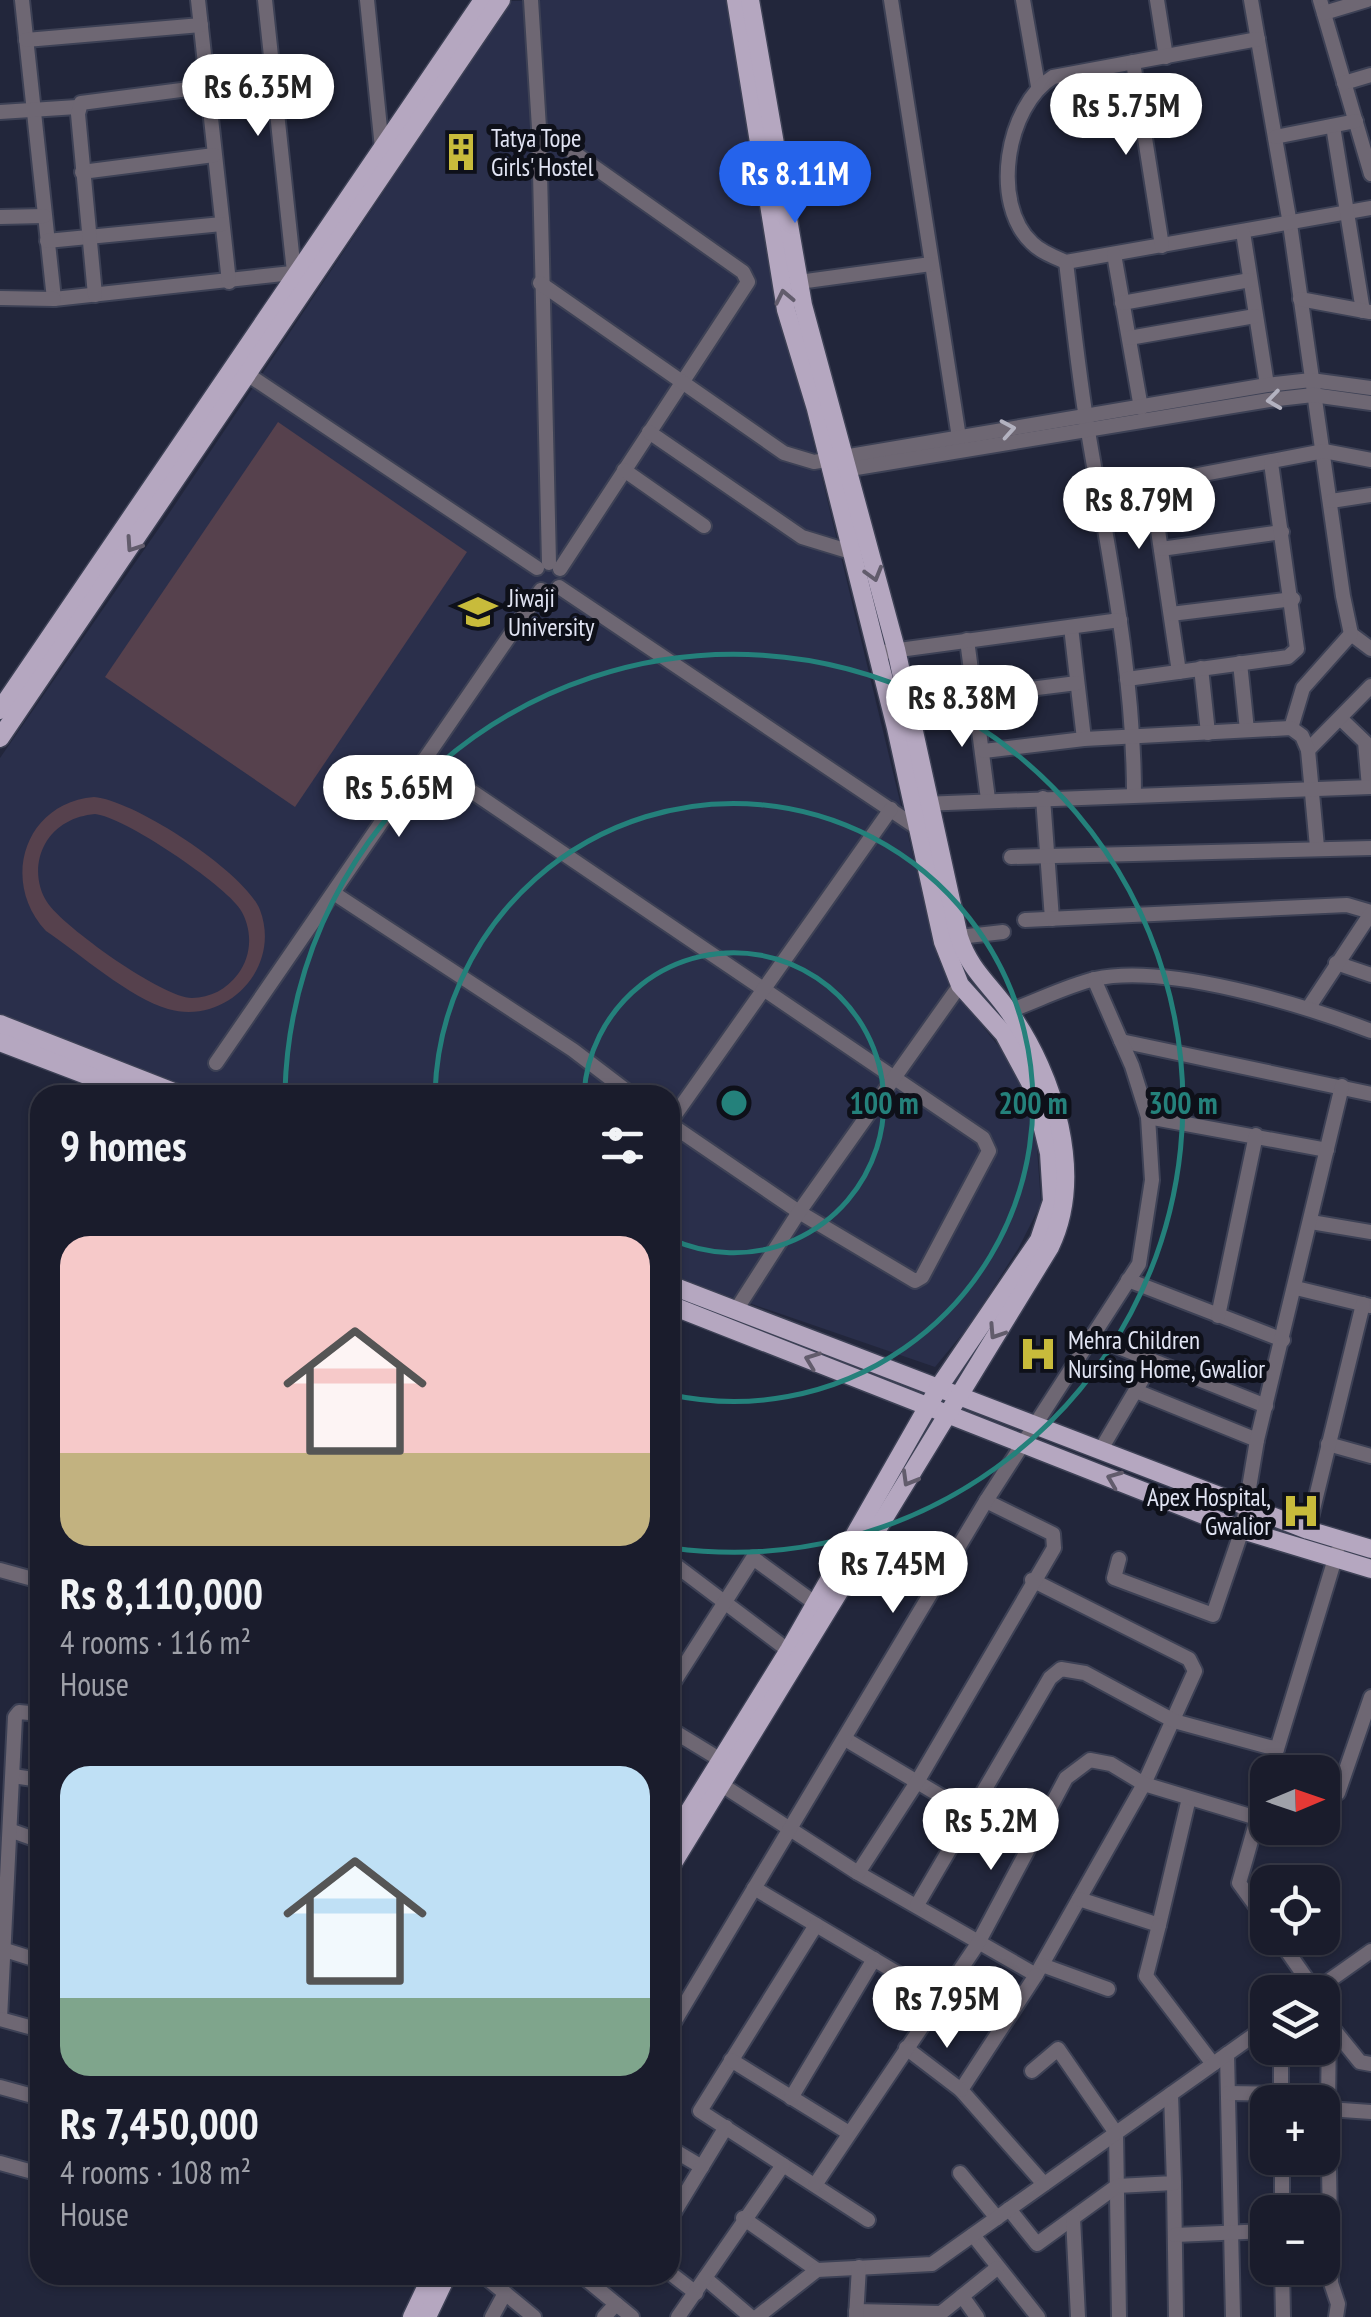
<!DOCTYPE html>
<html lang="en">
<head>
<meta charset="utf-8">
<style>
  body { margin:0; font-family:"PT Sans Narrow",sans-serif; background:#232534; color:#f1f3f6; height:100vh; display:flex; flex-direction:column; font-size:38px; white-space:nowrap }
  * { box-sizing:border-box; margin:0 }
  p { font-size:32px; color:#9fa1a9 }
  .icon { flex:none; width:55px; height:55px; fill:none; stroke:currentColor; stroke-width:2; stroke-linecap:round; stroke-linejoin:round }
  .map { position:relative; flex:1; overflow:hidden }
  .drawer { position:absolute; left:30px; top:1085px; width:650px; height:1200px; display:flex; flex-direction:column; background:#1a1c2c; border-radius:30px; box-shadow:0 2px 8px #0004,0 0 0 2px #383a48 }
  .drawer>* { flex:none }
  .needle { width:65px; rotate:88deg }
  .controls { position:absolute; left:1250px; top:1755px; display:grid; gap:20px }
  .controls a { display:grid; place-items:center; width:90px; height:90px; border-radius:20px; background:#1a1c2c; box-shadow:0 2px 8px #0004,0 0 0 2px #383a48; font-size:50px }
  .price { position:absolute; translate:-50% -85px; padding:0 22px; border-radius:35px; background:#fff; color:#222; font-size:32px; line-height:65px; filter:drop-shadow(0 2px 5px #0008) }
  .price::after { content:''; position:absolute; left:50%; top:60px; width:30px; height:22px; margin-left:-15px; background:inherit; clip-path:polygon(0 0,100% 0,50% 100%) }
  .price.current { background:#2563eb; color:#fff }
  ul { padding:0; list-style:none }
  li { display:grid; align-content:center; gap:20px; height:530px; padding:0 30px }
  li span { display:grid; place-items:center; height:310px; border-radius:30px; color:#555 }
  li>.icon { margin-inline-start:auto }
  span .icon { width:180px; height:180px; fill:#fffc; stroke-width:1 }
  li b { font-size:42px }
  h2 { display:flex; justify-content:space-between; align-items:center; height:120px; padding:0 30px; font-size:42px }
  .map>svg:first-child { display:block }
  .built { fill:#2a2f4b }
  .green { fill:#56414d; fill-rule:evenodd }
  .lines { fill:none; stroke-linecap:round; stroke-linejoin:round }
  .minor-casing { stroke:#3d4155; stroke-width:18 }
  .major-casing { stroke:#3d4155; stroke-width:21 }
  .minor { stroke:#6e6773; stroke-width:14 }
  .major { stroke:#b5a7c0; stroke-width:18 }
  .oneway { stroke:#625c6c }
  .oneway2 { stroke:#b3b2c0 }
  .ring { fill:none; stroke:#24817b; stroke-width:5 }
  .labels { text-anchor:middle; stroke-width:10; stroke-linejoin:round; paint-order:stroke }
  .poi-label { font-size:25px; fill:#e1e4f3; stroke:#0e1019; text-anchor:start }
  .centre { fill:#24817b; stroke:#0e1019; stroke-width:5 }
  .ring-label { font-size:30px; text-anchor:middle; font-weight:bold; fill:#24817b; stroke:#0e1019; stroke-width:10; stroke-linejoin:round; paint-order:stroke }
</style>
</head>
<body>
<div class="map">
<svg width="1371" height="2317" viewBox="0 0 1371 2317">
  <rect width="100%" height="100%" fill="#22263b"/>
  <polygon class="built" points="542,0 726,0 775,283 938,959 952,988 1004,1053 1027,1096 1037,1148 1041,1204 1018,1249 968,1327 935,1367 670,1276 670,1095 201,1095 0,1018 0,758 166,518 511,1"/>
  <g class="green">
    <polygon points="278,422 467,552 295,807 105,677"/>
    <path d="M94,797C134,800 245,872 260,910C282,968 226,1026 168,1009C130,998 80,954 46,931C0,882 24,803 94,797ZM95,814C123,816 225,885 240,909C253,929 252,956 238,974C227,989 210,998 192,998C163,998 63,927 47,902C36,885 35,862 45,844C56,825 74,816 95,814Z"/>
  </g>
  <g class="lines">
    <g class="minor-casing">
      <g id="minor">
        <polyline points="22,0 54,299 301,272"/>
        <polyline points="198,0 229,282"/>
        <polyline points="265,0 294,272"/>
        <polyline points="367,0 382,148"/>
        <polyline points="531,0 539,128 549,563"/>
        <polyline points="891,0 960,444"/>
        <polyline points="1023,0 1038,86"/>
        <polyline points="1157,0 1166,57"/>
        <polyline points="1251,0 1290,224 1343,596 1351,634 1371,649"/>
        <polyline points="1320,0 1371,174"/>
        <polyline points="1324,13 1367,0"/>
        <path d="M1258,39L1053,77C1006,106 990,204 1032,243C1041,252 1054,257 1066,262L1371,208"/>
        <polyline points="26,40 201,25"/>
        <polyline points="1133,62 1162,246"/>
        <polyline points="1344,83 1371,75"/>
        <polyline points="0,112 77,107"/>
        <polyline points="1333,126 1363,311"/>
        <polyline points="539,128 743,272 748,282 560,569"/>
        <polyline points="1275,137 1356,121"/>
        <polyline points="82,172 214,155"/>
        <polyline points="0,217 44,216"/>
        <polyline points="1243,232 1267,385"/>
        <polyline points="47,241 222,224"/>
        <polyline points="1114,254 1141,408"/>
        <path d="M1066,262C1073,320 1079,379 1089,437C1109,556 1134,674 1134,795"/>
        <polyline points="799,282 931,264"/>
        <polyline points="540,283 784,453 814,462 1267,385 1311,380 1371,388"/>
        <polyline points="95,295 78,114 81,103 273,78"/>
        <polyline points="0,298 54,299"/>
        <polyline points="1300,299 1370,312"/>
        <polyline points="1122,303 1250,280"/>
        <polyline points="1129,338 1255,316"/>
        <polyline points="247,374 537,568"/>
        <polyline points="649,432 802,537 851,552"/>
        <polyline points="624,470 704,526"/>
        <polyline points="838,471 1269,400 1313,395 1371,403"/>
        <polyline points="1151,483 1179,672"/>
        <polyline points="1099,494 1324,451 1371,460"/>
        <polyline points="1331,501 1371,495"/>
        <polyline points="1161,549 1282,532"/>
        <polyline points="559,587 919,829"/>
        <polyline points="1171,614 1293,599"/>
        <polyline points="1071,627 1084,739"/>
        <polyline points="967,640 988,799"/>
        <polyline points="877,653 1120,620"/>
        <polyline points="1240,663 1247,730"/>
        <polyline points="1201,668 1208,733"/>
        <polyline points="1127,679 1288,657 1297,649 1271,463"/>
        <polyline points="975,696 1077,683"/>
        <polyline points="1341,719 1365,742 1369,787"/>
        <polyline points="1291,728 1303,688 1351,634"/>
        <polyline points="1308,750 1371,686"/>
        <polyline points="984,751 1084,739 1291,728 1302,736 1308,750 1317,847"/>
        <polyline points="427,761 983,1138 989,1151 922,1277 915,1281 799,1212 670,1124"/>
        <polyline points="1043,798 1052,919"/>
        <polyline points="922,804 1371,787"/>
        <polyline points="1011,857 1371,848"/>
        <polyline points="335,894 573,1050 632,1095"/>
        <polyline points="1025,920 1347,905 1371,912"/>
        <polyline points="959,937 1003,932"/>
        <polyline points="1336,963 1371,975"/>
        <polyline points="1309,1007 1371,913"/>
        <path d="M1009,1011C1037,1001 1066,986 1095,979C1166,963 1304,1005 1371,1031"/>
        <polyline points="1121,1041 1371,1094"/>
        <polyline points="216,1063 541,590"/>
        <polyline points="1148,1117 1327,1150"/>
        <polyline points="670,1122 891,809"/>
        <polyline points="1311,1222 1371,1232"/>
        <polyline points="1128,1280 1283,1340"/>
        <polyline points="1296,1288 1370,1306"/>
        <polyline points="736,1310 799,1212 960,985"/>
        <polyline points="1218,1316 1256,1135"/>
        <polyline points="1091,1336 1266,1406"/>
        <polyline points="1136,1391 1257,1440"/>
        <polyline points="1328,1444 1371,1456"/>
        <polyline points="1100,1451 1153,1361"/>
        <polyline points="1308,1530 1363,1304"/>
        <polyline points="1119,1559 1114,1578 1213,1615 1242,1530 1257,1440 1342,1086"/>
        <polyline points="670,1561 793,1654"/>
        <polyline points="0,1570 40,1581"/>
        <polyline points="670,1688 753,1558 816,1604"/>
        <polyline points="670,1729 729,1765"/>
        <polyline points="845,1739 971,1814"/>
        <polyline points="1270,1772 1337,1552"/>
        <polyline points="13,1776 40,1780"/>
        <polyline points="1268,1781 1239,1883 1268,1923"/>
        <polyline points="722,1785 858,1873 1036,1975 1144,1784 1195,1671 1189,1659 1032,1580"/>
        <polyline points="1338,1793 1371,1697"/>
        <polyline points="12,1831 40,1841"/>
        <polyline points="858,1873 917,1782 1054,1548 1053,1534 986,1501"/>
        <polyline points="754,1888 939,1998"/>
        <polyline points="1079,1899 1159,1925 1189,1798"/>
        <polyline points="917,1905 1050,1678 1061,1669 1085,1673 1174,1721 1277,1749"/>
        <polyline points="816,1925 700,2111 868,2220"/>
        <polyline points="1159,1925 1146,1976 1213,2064"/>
        <polyline points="1278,1938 1315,1991"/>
        <polyline points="5,1950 40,1961"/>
        <polyline points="1042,1965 1108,1989"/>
        <polyline points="1036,1975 961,2090 1044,2184"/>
        <polyline points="1313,1992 1371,1951"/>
        <polyline points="1322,2015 1360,2062 1371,2064"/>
        <polyline points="0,2019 15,1717 19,1712 40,1714"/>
        <polyline points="0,2019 40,2030"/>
        <polyline points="670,2029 986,1501 1139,1264 1152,1180 1148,1117 1132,1066 1094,979"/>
        <polyline points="906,2048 961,2090"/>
        <polyline points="1281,2048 1281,2102"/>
        <polyline points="1227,2054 1233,2317"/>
        <polyline points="731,2060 849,2133"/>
        <polyline points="1032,2071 1058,2049 1116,2133 1119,2317"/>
        <polyline points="0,2087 40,2098"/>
        <polyline points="1228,2093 1281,2094"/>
        <polyline points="791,2098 874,1959"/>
        <polyline points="1328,2109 1329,2024"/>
        <polyline points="670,2148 702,2167"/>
        <polyline points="1282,2158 1282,2212"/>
        <polyline points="0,2163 40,2174"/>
        <polyline points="960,2173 997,2218"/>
        <polyline points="1174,2183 1176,2317"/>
        <polyline points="815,2185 977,1945 1066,1778 1090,1760 1111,1764 1144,1784 1257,1818"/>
        <polyline points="1009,2209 1037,2244 1117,2186 1174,2183 1171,2094"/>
        <polyline points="743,2218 817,2270"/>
        <polyline points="1073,2218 1078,2317"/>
        <polyline points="670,2219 726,2127"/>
        <polyline points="973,2235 1038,2317"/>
        <polyline points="1175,2235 1268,2231"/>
        <polyline points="1282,2268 1283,2317"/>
        <polyline points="670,2273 696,2293"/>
        <polyline points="483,2275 534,2317"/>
        <polyline points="581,2275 632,2317"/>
        <polyline points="705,2278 751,2317"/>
        <polyline points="962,2296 977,2317"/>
        <polyline points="856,2311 941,2313 997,2268"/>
        <polyline points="492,2317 505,2293"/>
        <polyline points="604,2317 616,2304"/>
        <polyline points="678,2317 783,2165"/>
        <polyline points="757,2317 817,2270 932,2264 1268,2025"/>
        <polyline points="856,2317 859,2267"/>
        <polyline points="1336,2317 1338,2304 1331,2283 1328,2109 1371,2112"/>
      </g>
    </g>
    <g class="major-casing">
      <g id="major">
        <polyline points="0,710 483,0"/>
        <polyline points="0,738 501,0"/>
        <polyline points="0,1024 181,1095"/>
        <polyline points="0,1042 139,1095"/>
        <polyline points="670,1285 1308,1530 1371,1549"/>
        <polyline points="670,1305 1242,1530 1371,1569"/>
        <polyline points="670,1842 789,1650 939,1387 1039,1240 1052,1201 1049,1153 1033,1088 1004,1034 960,985 943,942 896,728 816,409 786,310 736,0"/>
        <path d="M670,1868L1050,1247C1085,1175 1054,1075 1010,1013C991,985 970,971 959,937L896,649L803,305L750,0"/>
        <polyline points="412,2317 432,2275"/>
        <polyline points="427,2317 447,2275"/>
      </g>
    </g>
    <use href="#minor" class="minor"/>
    <use href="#major" class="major"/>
  </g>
  <defs><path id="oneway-chevron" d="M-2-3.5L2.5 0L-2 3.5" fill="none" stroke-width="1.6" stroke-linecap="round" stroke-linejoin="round" transform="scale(2.5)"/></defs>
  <g class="oneway">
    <use href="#oneway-chevron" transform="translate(784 297) rotate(-102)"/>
    <use href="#oneway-chevron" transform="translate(133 545) rotate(124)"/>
    <use href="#oneway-chevron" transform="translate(874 574) rotate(74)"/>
    <use href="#oneway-chevron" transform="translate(996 1332) rotate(123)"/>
    <use href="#oneway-chevron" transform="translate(812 1360) rotate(-159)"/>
    <use href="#oneway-chevron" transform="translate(909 1479) rotate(120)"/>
    <use href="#oneway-chevron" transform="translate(1114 1479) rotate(-158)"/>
  </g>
  <g class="oneway2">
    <use href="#oneway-chevron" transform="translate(1274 400) rotate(172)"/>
    <use href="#oneway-chevron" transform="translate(1008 429) rotate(-10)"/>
  </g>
  <g class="ring">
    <path d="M584 1094A150 150 0 1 1 671 1239"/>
    <path d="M435 1093A299 299 0 1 1 672 1395"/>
    <path d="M285 1091A449 449 0 1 1 672 1548"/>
  </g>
  <defs>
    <g id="building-bare" transform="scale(3)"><path d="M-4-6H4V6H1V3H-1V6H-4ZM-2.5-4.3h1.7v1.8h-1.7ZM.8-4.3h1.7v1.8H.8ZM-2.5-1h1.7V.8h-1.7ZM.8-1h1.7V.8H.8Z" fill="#c8bb3b" stroke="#0e1019" stroke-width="2.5" paint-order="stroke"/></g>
    <g id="university-bare" transform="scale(3)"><path d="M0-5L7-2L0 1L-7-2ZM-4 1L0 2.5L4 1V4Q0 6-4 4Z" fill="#c8bb3b" stroke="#0e1019" stroke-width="2.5" paint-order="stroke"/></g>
    <g id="hospital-bare" transform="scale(3)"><path d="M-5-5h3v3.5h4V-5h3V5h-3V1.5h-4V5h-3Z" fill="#c8bb3b" stroke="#0e1019" stroke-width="2.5" paint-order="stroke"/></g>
  </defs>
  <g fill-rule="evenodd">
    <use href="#building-bare" x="461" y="152"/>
    <use href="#university-bare" x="478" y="612"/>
    <use href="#hospital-bare" x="1038" y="1354"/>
    <use href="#hospital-bare" x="1301" y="1511"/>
  </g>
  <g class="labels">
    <g class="poi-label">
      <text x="491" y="147">Tatya Tope<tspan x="491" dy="29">Girls' Hostel</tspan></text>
      <text x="508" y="607">Jiwaji<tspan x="508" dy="29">University</tspan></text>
      <text x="1068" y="1349">Mehra Children<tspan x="1068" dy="29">Nursing Home, Gwalior</tspan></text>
      <text x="1271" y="1506" text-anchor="end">Apex Hospital,<tspan x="1271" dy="29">Gwalior</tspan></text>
    </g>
  </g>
  <circle cx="734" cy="1103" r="15" class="centre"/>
  <g class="ring-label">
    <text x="884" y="1114">100 m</text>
    <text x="1033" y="1114">200 m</text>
    <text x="1183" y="1114">300 m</text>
  </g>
</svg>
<div class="controls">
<a><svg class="needle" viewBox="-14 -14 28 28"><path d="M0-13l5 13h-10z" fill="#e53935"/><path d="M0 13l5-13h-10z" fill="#9fa1a9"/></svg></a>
<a><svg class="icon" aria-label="locate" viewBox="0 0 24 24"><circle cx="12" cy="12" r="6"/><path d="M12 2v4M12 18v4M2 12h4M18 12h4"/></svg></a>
<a><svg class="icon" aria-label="layers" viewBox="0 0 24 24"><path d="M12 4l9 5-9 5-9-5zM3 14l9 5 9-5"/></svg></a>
<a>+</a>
<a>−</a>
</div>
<b class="price" style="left:258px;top:139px">Rs 6.35M</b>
<b class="price" style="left:1126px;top:158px">Rs 5.75M</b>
<b class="price current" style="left:795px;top:226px">Rs 8.11M</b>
<b class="price" style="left:1139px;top:552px">Rs 8.79M</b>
<b class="price" style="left:962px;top:750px">Rs 8.38M</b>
<b class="price" style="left:399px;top:840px">Rs 5.65M</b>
<b class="price" style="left:893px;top:1616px">Rs 7.45M</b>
<b class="price" style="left:991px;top:1873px">Rs 5.2M</b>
<b class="price" style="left:947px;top:2051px">Rs 7.95M</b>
<section class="drawer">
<h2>9 homes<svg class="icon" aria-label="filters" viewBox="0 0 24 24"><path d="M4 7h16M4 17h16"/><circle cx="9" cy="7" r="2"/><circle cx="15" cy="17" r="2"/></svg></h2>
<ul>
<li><span style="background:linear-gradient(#f6c9c9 70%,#c2b280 0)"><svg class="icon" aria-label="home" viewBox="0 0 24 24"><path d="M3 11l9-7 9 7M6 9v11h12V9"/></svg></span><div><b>Rs 8,110,000</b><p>4 rooms · 116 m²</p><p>House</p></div></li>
<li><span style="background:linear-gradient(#bfe0f5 75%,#7fa58c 0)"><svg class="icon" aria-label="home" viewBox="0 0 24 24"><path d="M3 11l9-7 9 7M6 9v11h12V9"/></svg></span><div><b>Rs 7,450,000</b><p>4 rooms · 108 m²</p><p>House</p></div></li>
</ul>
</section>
</div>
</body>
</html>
